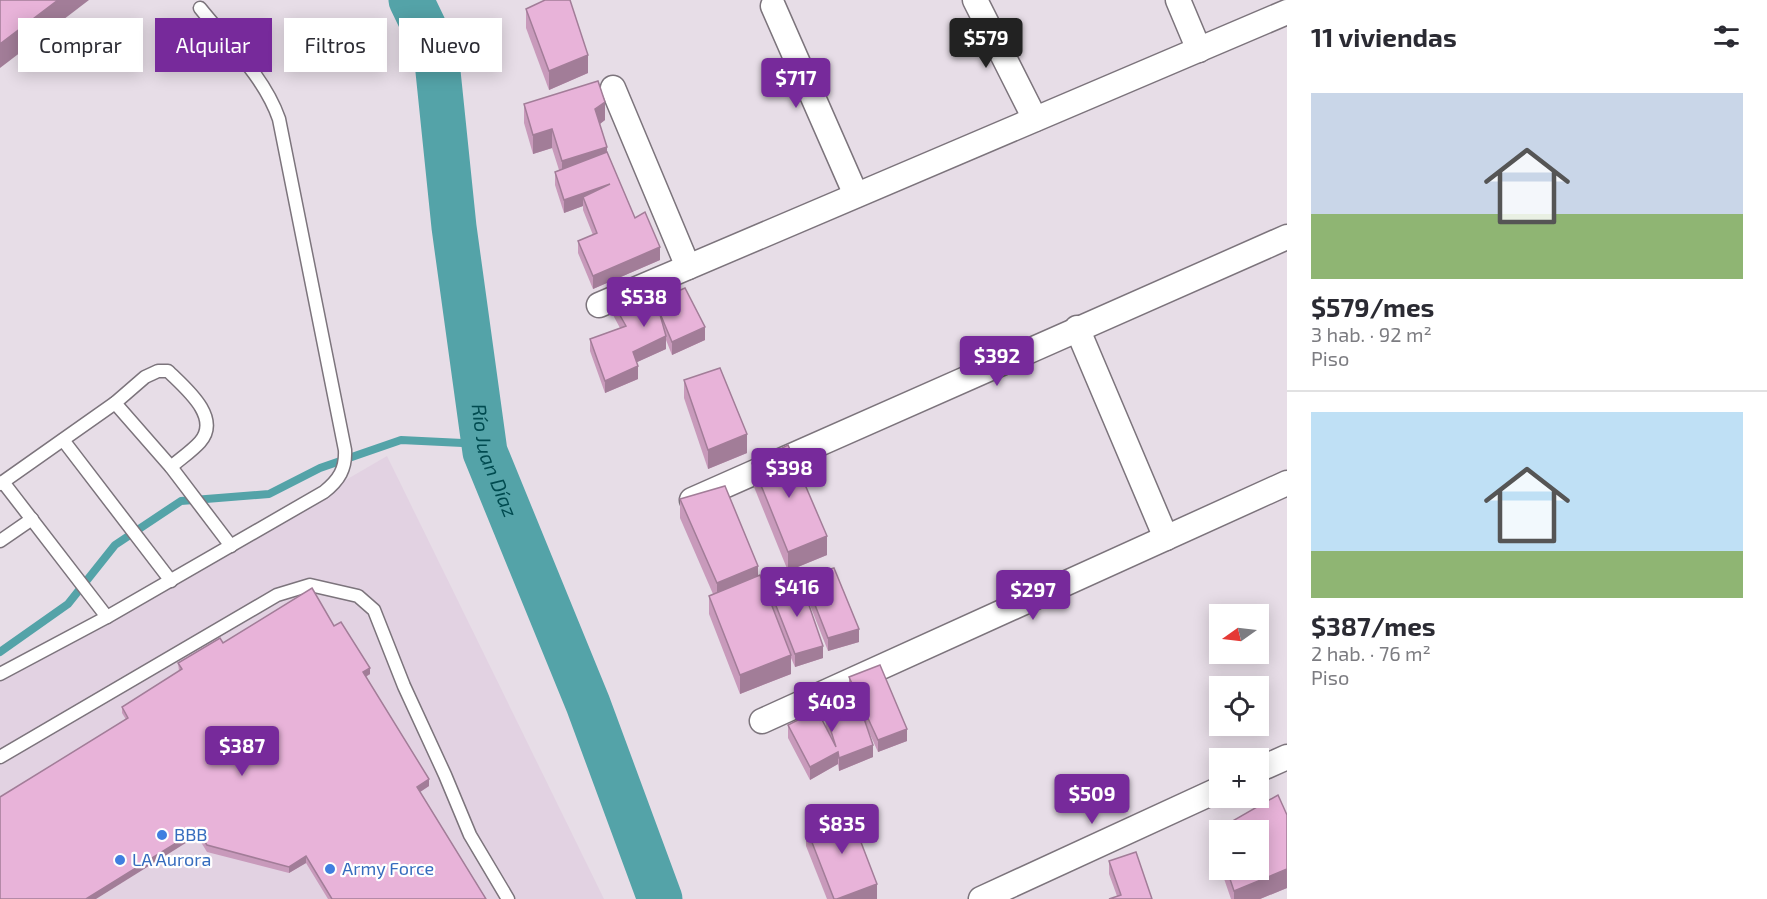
<!DOCTYPE html>
<html lang="es">
<head>
<meta charset="utf-8">
<style>
  body { margin:0; font-family:"Exo 2",sans-serif; background:#f7f7f7; color:#2b2b33; height:100vh; display:flex; flex-direction:column; font-size:22px; white-space:nowrap }
  * { box-sizing:border-box; margin:0 }
  p { font-size:20px; color:#7c7c81 }
  .icon { flex:none; width:33px; height:33px; fill:none; stroke:currentColor; stroke-width:2; stroke-linecap:round; stroke-linejoin:round }
  .map { position:relative; flex:1; overflow:hidden }
  .drawer { display:flex; flex-direction:column; background:#fff; width:480px }
  .drawer>* { flex:none }
  .banner { position:absolute; left:18px; top:18px; width:570px; height:54px; display:flex; gap:12px }
  .needle { width:39px; rotate:256deg }
  .buttons { position:absolute; left:1209px; top:604px; display:grid; gap:12px }
  .buttons a { display:grid; place-items:center; width:60px; height:60px; border-radius:0px; background:#fff; box-shadow:0 3px 15px #0003; font-size:30px }
  .price { position:absolute; translate:-50% -51px; padding:0 14px; border-radius:6px; background:#772a9b; color:#fff; font-size:20px; line-height:39px; filter:drop-shadow(0 2px 3px #0008) }
  .price::after { content:''; position:absolute; left:50%; top:36px; width:18px; height:14px; margin-left:-9px; background:inherit; clip-path:polygon(0 0,100% 0,50% 100%) }
  .price.active { background:#222; color:#fff }
  ul { padding:0; list-style:none }
  li { display:grid; align-content:center; gap:12px; height:318px; padding:0 24px }
  li+li { border-top:2px solid #e1e1e2 }
  li span { display:grid; place-items:center; height:186px; border-radius:0px; color:#555 }
  li>.icon { margin-inline-start:auto }
  span .icon { width:108px; height:108px; fill:#fffc; stroke-width:1 }
  li b { font-size:26px }
  h2 { display:flex; justify-content:space-between; align-items:center; height:72px; padding:0 24px; font-size:26px }
  .tag { padding:0 21px; border-radius:0px; background:#fff; box-shadow:0 3px 15px #0003; font-size:21px; line-height:54px }
  .tag.active { background:#772a9b; color:#fff }
  main { display:flex; flex:1; min-height:0 }
  .map>svg:first-child { display:block }
  .built { fill:#e2d2e2 }
  .lines { fill:none; stroke-linecap:round; stroke-linejoin:round }
  .stream { stroke:#54a3a8; stroke-width:8 }
  .river { stroke:#54a3a8; stroke-width:45 }
  .service-casing { stroke:#7c747c; stroke-width:15 }
  .minor-casing { stroke:#7c747c; stroke-width:27 }
  .service { stroke:#fff; stroke-width:12 }
  .minor { stroke:#fff; stroke-width:24 }
  .wall { fill:#c89abb }
  .shaded-wall { fill:#a27d98 }
  .building { fill:#e8b3d9; stroke:#a27d98; stroke-width:1.5 }
  .shop-dot { fill:#3f7fe0; stroke:#fff; stroke-width:2 }
  .labels { text-anchor:middle; stroke-width:4.5; stroke-linejoin:round; paint-order:stroke }
  .shop-label { font-size:18px; fill:#366cbe; stroke:#fff; text-anchor:start }
  .water-label { font-size:20px; font-style:italic; fill:#004b50; stroke:#fff }
</style>
</head>
<body>
<main>
<div class="map">
<svg width="1287" height="899" viewBox="0 0 1287 899">
  <rect width="100%" height="100%" fill="#e7dde7"/>
  <polygon class="built" points="387,456 604,899 0,899 0,681"/>
  <g class="lines">
    <polyline class="stream" points="0,652 68,604 115,545 181,501 269,494 320,468 401,440 483,444"/>
    <path class="river" id="s1" d="M411,0L436,52L454,227L485,452L588,704L660,899"/>
    <g class="service-casing">
      <g id="service">
        <polyline points="115,403 171,467 231,546"/>
        <polyline points="63,440 171,581"/>
        <polyline points="3,482 107,617"/>
        <path d="M0,484L115,403L145,377L158,371H168C184,387 222,417 200,442C192,451 180,459 171,467"/>
        <polyline points="0,541 32,519"/>
        <path d="M0,674L107,617L324,492C339,480 346,469 345,450L279,119C264,76 228,43 200,8"/>
        <polyline points="0,757 277,595 310,585 358,596 374,610 404,686 445,775 470,835 508,899"/>
      </g>
    </g>
    <g class="minor-casing">
      <g id="minor">
        <polyline points="975,0 1035,119"/>
        <polyline points="1178,0 1199,50"/>
        <polyline points="773,6 856,195"/>
        <polyline points="613,88 688,267"/>
        <polyline points="599,305 1287,12"/>
        <polyline points="1077,328 1166,538"/>
        <polyline points="692,500 1287,237"/>
        <polyline points="762,721 1287,483"/>
        <polyline points="1258,770 1287,757"/>
        <polyline points="981,899 1220,789"/>
      </g>
    </g>
    <use href="#service" class="service"/>
    <use href="#minor" class="minor"/>
  </g>
  <g class="wall">
    <polygon points="526,9 588,73 549,90 526,28"/>
    <polygon points="524,104 605,120 599,124 607,152 635,218 660,260 593,289 578,253 578,241 593,235 583,210 583,206 564,213 555,185 555,172 559,170 552,148 533,154 524,123"/>
    <polygon points="655,301 705,340 672,355 666,340 666,349 637,362 638,379 605,393 590,351 590,339 620,328 613,315 613,303"/>
    <polygon points="684,380 747,453 708,469 684,398"/>
    <polygon points="752,463 827,555 788,571 752,482"/>
    <polygon points="680,499 758,576 771,603 771,593 823,658 795,667 791,658 791,674 740,694 709,614 709,596 713,594 680,518"/>
    <polygon points="804,577 859,642 828,651 804,590"/>
    <polygon points="334,626 370,674 366,677 429,786 420,792 486,899 328,899 306,863 289,873 207,852 122,713 122,707 179,671 178,663 223,643"/>
    <polygon points="849,677 907,741 878,752 869,732 873,757 839,771 838,764 810,780 788,738 788,725 826,728 825,712 853,700 849,690"/>
    <polygon points="1278,795 1287,815 1287,888 1260,899 1231,899 1221,870 1258,870 1258,831 1220,831 1220,865 1215,850 1215,831"/>
    <polygon points="806,827 877,899 827,899 806,846"/>
    <polygon points="1109,861 1152,899 1117,896 1109,874"/>
  </g>
  <g class="shaded-wall">
    <polygon points="58,0 89,0 0,68 0,44"/>
    <polygon points="588,55 588,73 549,90 549,71"/>
    <polygon points="605,102 605,120 595,128 595,109"/>
    <polygon points="552,129 552,148 533,154 533,135"/>
    <polygon points="607,147 607,165 562,179 562,161"/>
    <polygon points="610,184 583,197 583,206 564,213 564,200"/>
    <polygon points="660,247 660,260 593,289 593,276"/>
    <polygon points="705,327 705,340 672,355 672,342"/>
    <polygon points="666,336 666,349 633,364 633,352"/>
    <polygon points="638,366 638,379 605,393 605,381"/>
    <polygon points="747,434 747,453 708,469 708,450"/>
    <polygon points="827,536 827,555 788,571 788,552"/>
    <polygon points="758,566 758,584 717,601 717,583"/>
    <polygon points="859,629 859,642 828,651 828,638"/>
    <polygon points="823,646 823,658 795,667 795,654"/>
    <polygon points="791,655 791,674 740,694 740,675"/>
    <polygon points="370,668 370,674 363,678 363,672"/>
    <polygon points="907,729 907,741 878,752 878,740"/>
    <polygon points="873,745 873,757 839,771 839,758"/>
    <polygon points="838,752 838,764 810,780 810,767"/>
    <polygon points="429,779 429,786 417,794 417,787"/>
    <polygon points="197,830 197,836 96,899 86,899"/>
    <polygon points="306,856 306,863 289,873 289,867"/>
    <polygon points="1287,869 1287,888 1260,899 1234,899 1234,891"/>
    <polygon points="877,884 877,899 837,899"/>
  </g>
  <g class="building">
    <polygon points="0,0 58,0 0,44"/>
    <polygon points="545,0 570,0 588,55 549,71 526,9"/>
    <polygon points="598,81 605,102 595,109 607,147 562,161 552,129 533,135 524,104"/>
    <polygon points="607,152 635,218 645,212 660,247 593,276 578,241 597,233 583,197 610,184 564,200 555,172"/>
    <polygon points="650,286 655,301 685,288 705,327 672,342 659,311 666,336 633,352 638,366 605,381 590,339 626,326 613,303"/>
    <polygon points="720,368 747,434 708,450 684,380"/>
    <polygon points="788,445 827,536 788,552 752,463"/>
    <polygon points="725,486 758,566 717,583 680,499"/>
    <polygon points="834,568 859,629 828,638 804,577"/>
    <polygon points="760,575 791,655 740,675 709,596"/>
    <polygon points="801,582 823,646 795,654 771,593"/>
    <polygon points="312,588 334,626 341,622 370,668 363,672 429,779 417,787 486,899 332,899 306,856 289,867 207,845 197,830 86,899 0,899 0,797 128,718 122,707 182,669 178,663 220,638 223,643"/>
    <polygon points="880,665 907,729 878,740 849,677"/>
    <polygon points="857,698 873,745 839,758 838,752 810,767 788,725 817,710 836,747 825,712"/>
    <polygon points="1278,795 1287,815 1287,869 1234,891 1227,870 1258,870 1258,831 1220,831 1220,846 1215,831"/>
    <polygon points="849,811 877,884 837,899 834,899 806,827"/>
    <polygon points="1136,852 1152,899 1109,899 1121,895 1109,861"/>
  </g>
  <g class="shop-dot">
    <circle cx="162" cy="835" r="6"/>
    <circle cx="120" cy="860" r="6"/>
    <circle cx="330" cy="869" r="6"/>
  </g>
  <g class="labels">
    <g class="shop-label">
      <text x="174" y="841">BBB</text>
      <text x="132" y="866">LA Aurora</text>
      <text x="342" y="875">Army Force</text>
    </g>
    <g class="water-label">
      <text dy="7" stroke="none"><textPath href="#s1" startOffset="471">Río Juan Díaz</textPath></text>
    </g>
  </g>
</svg>
<div class="buttons">
<a><svg class="needle" viewBox="-14 -14 28 28"><path d="M0-13l5 13h-10z" fill="#e53935"/><path d="M0 13l5-13h-10z" fill="#7c7c81"/></svg></a>
<a><svg class="icon" aria-label="locate" viewBox="0 0 24 24"><circle cx="12" cy="12" r="6"/><path d="M12 2v4M12 18v4M2 12h4M18 12h4"/></svg></a>
<a>+</a>
<a>−</a>
</div>
<b class="price active" style="left:986px;top:69px">$579</b>
<b class="price" style="left:796px;top:109px">$717</b>
<b class="price" style="left:644px;top:328px">$538</b>
<b class="price" style="left:997px;top:387px">$392</b>
<b class="price" style="left:789px;top:499px">$398</b>
<b class="price" style="left:797px;top:618px">$416</b>
<b class="price" style="left:1033px;top:621px">$297</b>
<b class="price" style="left:832px;top:733px">$403</b>
<b class="price" style="left:242px;top:777px">$387</b>
<b class="price" style="left:1092px;top:825px">$509</b>
<b class="price" style="left:842px;top:855px">$835</b>
<div class="banner">
<a class="tag">Comprar</a>
<a class="tag active">Alquilar</a>
<a class="tag">Filtros</a>
<a class="tag">Nuevo</a>
</div>
</div>
<section class="drawer">
<h2>11 viviendas<svg class="icon" aria-label="filters" viewBox="0 0 24 24"><path d="M4 7h16M4 17h16"/><circle cx="9" cy="7" r="2"/><circle cx="15" cy="17" r="2"/></svg></h2>
<ul>
<li><span style="background:linear-gradient(#c9d6e8 65%,#8fb573 0)"><svg class="icon" aria-label="home" viewBox="0 0 24 24"><path d="M3 11l9-7 9 7M6 9v11h12V9"/></svg></span><div><b>$579/mes</b><p>3 hab. · 92 m²</p><p>Piso</p></div></li>
<li><span style="background:linear-gradient(#bfe0f5 75%,#8fb573 0)"><svg class="icon" aria-label="home" viewBox="0 0 24 24"><path d="M3 11l9-7 9 7M6 9v11h12V9"/></svg></span><div><b>$387/mes</b><p>2 hab. · 76 m²</p><p>Piso</p></div></li>
</ul>
</section>
</main>
</body>
</html>
